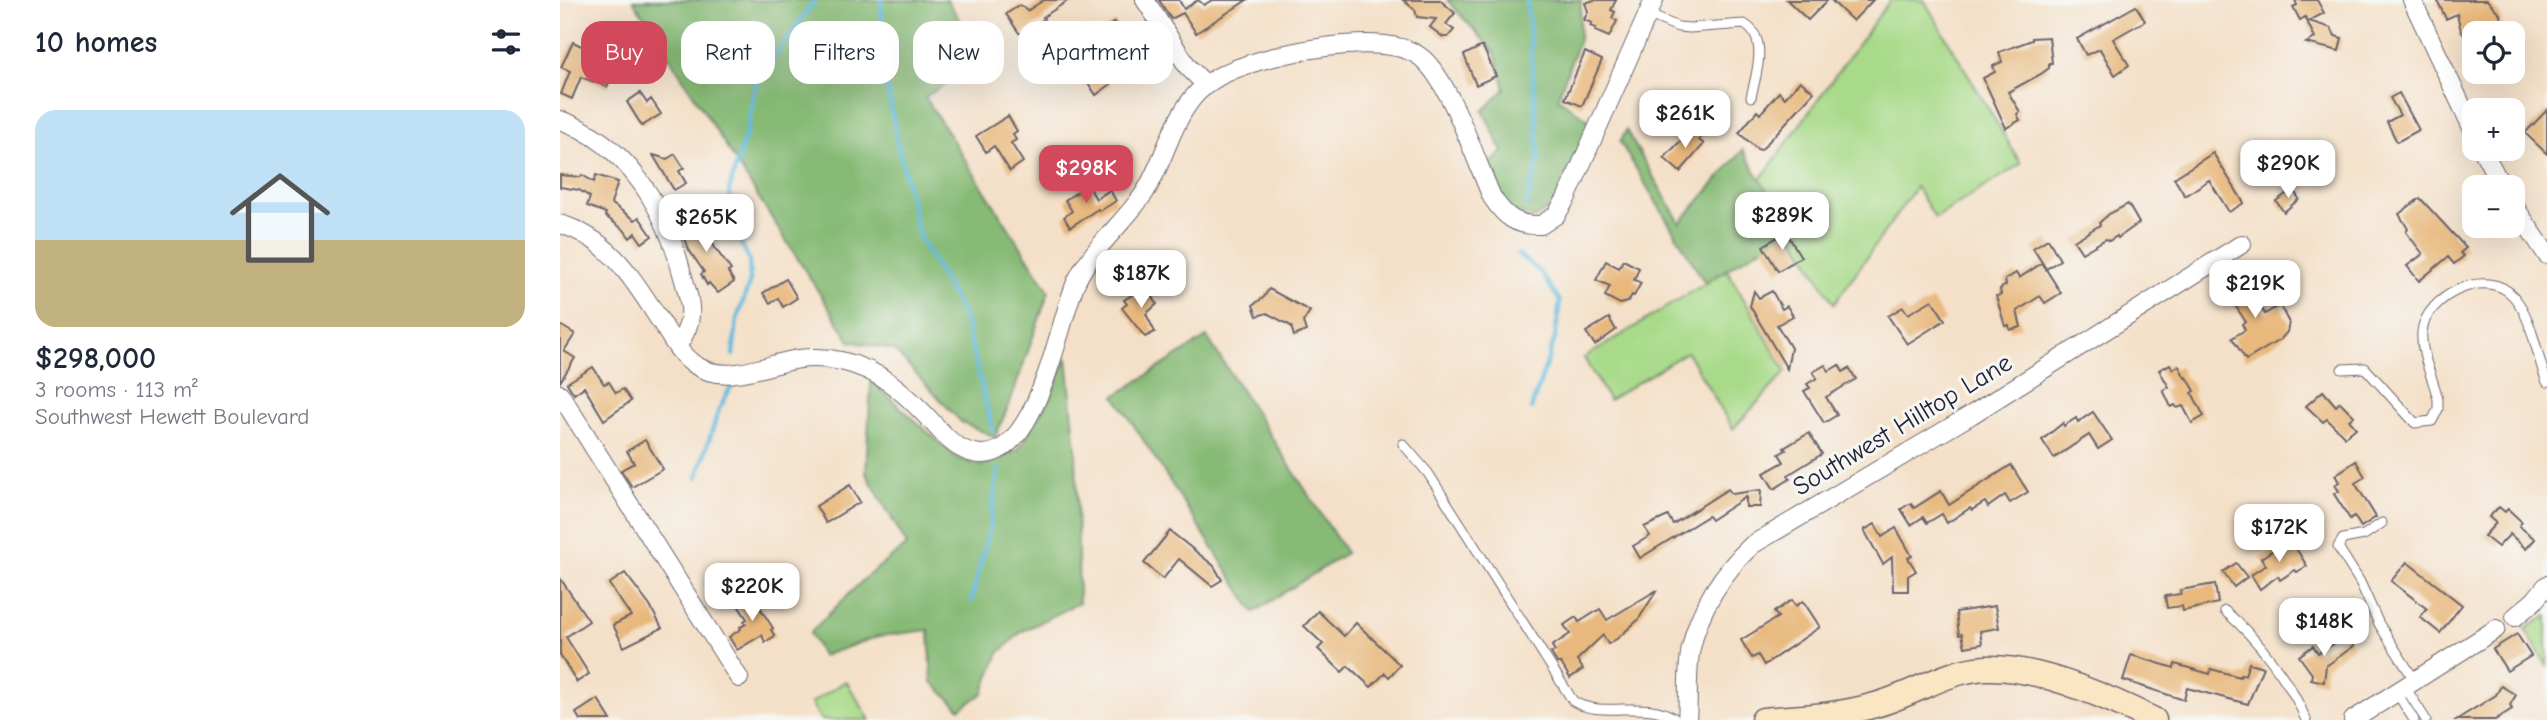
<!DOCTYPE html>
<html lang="en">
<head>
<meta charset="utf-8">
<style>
  body { margin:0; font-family:"Comic Neue",sans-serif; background:#f6f6f7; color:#1f2937; height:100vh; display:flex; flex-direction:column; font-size:26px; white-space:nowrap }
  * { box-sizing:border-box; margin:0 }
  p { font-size:23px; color:#747a83 }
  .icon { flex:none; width:38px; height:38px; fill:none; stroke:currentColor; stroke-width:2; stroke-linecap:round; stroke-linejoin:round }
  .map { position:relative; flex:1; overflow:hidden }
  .panel { display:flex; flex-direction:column; background:#fff; width:560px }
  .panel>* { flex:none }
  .top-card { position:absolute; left:21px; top:21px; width:665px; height:63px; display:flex; gap:14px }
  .fabs { position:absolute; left:1902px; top:21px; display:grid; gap:14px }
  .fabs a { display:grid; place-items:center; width:63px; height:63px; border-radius:14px; background:#fff; box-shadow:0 7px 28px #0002; font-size:35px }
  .price { position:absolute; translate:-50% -60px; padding:0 16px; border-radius:14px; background:#fff; color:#222; font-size:23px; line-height:46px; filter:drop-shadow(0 2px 4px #0008) }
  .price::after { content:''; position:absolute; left:50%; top:42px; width:21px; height:16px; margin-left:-10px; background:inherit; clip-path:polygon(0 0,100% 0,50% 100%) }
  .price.selected { background:#d1495b; color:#fff }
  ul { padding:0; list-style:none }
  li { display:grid; align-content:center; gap:14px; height:371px; padding:0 35px }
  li+li { border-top:2px solid #e0e1e3 }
  li span { display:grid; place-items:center; height:217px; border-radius:21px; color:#555 }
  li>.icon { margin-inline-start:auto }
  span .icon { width:126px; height:126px; fill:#fffc; stroke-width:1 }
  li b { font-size:30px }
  h2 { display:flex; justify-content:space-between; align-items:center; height:84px; padding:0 35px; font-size:30px }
  .chip { padding:0 24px; border-radius:21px; background:#fff; box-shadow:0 7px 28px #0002; font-size:24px; line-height:63px }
  .chip.selected { background:#d1495b; color:#fff }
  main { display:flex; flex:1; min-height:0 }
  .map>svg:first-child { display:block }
  .green { fill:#a8da89; stroke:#657e62; stroke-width:2 }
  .forest { fill:#86ba75; stroke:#546e58; stroke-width:2 }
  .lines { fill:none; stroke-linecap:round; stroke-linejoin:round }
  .stream { stroke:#60badd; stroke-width:4.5 }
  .building { fill:#e8b87c }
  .lane-casing { stroke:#6c646c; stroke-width:11 }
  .street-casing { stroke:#6c646c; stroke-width:20 }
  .secondary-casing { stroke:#6c646c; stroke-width:27 }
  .lane { stroke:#fff; stroke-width:9 }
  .street { stroke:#fff; stroke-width:18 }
  .secondary { stroke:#fbe6c4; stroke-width:24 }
  .labels { text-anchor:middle; stroke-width:6; stroke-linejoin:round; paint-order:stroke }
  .street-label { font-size:26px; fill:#22223b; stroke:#f6f6f2 }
</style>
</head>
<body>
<main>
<section class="panel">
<h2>10 homes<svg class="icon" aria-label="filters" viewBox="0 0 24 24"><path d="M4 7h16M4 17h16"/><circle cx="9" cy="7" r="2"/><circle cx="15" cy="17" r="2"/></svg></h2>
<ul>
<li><span style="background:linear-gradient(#bfe0f5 60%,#c2b280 0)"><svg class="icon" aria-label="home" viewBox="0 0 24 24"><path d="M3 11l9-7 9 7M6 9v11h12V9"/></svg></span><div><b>$298,000</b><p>3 rooms · 113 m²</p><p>Southwest Hewett Boulevard</p></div></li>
</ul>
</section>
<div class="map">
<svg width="1987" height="720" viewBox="0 0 1987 720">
  <rect width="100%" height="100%" fill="#f6f6f2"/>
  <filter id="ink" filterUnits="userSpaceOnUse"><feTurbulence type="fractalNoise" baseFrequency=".0143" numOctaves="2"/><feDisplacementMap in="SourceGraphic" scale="14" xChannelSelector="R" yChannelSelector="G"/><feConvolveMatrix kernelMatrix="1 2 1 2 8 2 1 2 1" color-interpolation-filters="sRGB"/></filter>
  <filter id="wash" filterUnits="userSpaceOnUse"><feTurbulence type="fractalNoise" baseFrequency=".00686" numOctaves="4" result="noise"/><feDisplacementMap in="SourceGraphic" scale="28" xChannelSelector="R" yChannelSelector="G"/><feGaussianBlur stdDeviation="1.57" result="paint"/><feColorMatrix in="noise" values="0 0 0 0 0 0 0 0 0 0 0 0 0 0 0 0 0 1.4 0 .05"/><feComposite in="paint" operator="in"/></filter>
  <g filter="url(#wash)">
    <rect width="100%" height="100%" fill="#f4e0c8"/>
    <g class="green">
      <polygon points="1330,0 1364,0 1461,164 1375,218 1356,187 1274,304 1200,180"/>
      <polygon points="1167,270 1226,372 1173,429 1127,352 1049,400 1024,358"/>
      <polygon points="1987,616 1987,666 1965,629"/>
      <polygon points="286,681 310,720 261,720 251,703"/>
    </g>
    <g class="forest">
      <polygon points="73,0 387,0 425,60 365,97 489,291 451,400 435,437 401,422 334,350 290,341"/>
      <polygon points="887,0 1021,0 1019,39 998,98 1033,123 996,203 974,219 944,208 924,169 943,152 923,111 945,89 935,53"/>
      <polygon points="1066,130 1120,223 1183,150 1230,230 1145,283 1060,142"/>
      <polygon points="647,337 786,553 694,612 555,396"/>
      <polygon points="507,357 516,449 519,603 461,632 439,653 423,693 400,709 372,682 369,630 319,636 262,656 250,633 306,577 347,545 306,473 311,381 397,458 422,466 458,450 491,396"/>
    </g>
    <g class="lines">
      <g class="stream">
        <polyline points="321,0 323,62 337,141 359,236 404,317 433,431"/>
        <polyline points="966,206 979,158 967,0"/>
        <polyline points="958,254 980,272 1000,301 995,338 971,409"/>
        <polyline points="173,355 177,319 190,281 189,259 172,226 169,190 187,129 196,83 255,0"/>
        <polyline points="137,478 159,409 171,387"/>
        <polyline points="411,601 430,527 438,469"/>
      </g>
    </g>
    <g id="blocks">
      <g class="building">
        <polygon points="484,0 509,0 483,17 484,19 462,34 459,33 446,14 460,5 467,11"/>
        <polygon points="599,0 619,0 624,9 638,0 644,5 652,0 687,0 636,33 623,13 611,19"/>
        <polygon points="843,0 880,0 895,13 886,24 894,30 888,37 883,37 870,27 876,19 857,17 855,10"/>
        <polygon points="1034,0 1056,0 1051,10 1055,12 1052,18 1057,21 1049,37 1035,31 1036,28 1030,26 1032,23 1024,20 1028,11 1025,3"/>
        <polygon points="1227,0 1268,0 1248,20"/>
        <polygon points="1271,0 1313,0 1293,21"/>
        <polygon points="1735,0 1757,0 1764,13 1749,21 1771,28 1775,36 1782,38 1779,51 1746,43 1755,38 1745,17 1740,20 1733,7 1737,5"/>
        <polygon points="1877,0 1927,0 1940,14 1942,33 1904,35 1901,31 1897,14 1886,19"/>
        <polygon points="1576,6 1585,21 1553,39 1569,65 1555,75 1540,49 1526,55 1517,39"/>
        <polygon points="555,22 567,41 537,63 551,84 536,95 519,69 514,73 501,53 519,41 524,42"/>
        <polygon points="1489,37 1492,63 1489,63 1489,68 1481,74 1448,92 1460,112 1457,114 1460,120 1446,128 1423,78 1435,72 1433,66 1442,62 1439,52 1472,40 1472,38"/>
        <polygon points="13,42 28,49 25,57 54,71 47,87 21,77 12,99 1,94 10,71 1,67"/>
        <polygon points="920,47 923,47 936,76 916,85 904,55"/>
        <polygon points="1025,52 1042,60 1022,106 1005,99"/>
        <polygon points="1240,81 1254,92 1201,150 1197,149 1179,133 1197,111 1200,114 1219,92 1225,98"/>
        <polygon points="80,93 87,103 91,99 101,114 82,126 67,102"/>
        <polygon points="1839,93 1859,130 1837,142 1827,122 1840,115 1830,98"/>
        <polygon points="1987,110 1987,154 1965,133"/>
        <polygon points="448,116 457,131 453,134 456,140 451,143 463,162 450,171 434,146 426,152 416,136"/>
        <polygon points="1134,127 1143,135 1139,140 1144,144 1120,172 1104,158"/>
        <polygon points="1653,153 1684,203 1669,212 1649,180 1625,196 1614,178"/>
        <polygon points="115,154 124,168 119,171 126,183 114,190 93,155 107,159"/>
        <polygon points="0,175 21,177 22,175 34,182 36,175 58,182 51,203 75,220 79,217 92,236 82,243 75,233 70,238 64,230 45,216 46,213 27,206 30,197 19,190 0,187"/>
        <polygon points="528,185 536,199 550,190 556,201 540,211 538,209 510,227 504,217 512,211 505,200"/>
        <polygon points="1733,189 1739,199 1724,212 1716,201"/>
        <polygon points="1860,198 1906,248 1900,253 1904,256 1894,264 1888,257 1859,281 1847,266 1863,254 1846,232 1848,229 1839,214"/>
        <polygon points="1568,204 1579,223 1558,238 1557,236 1549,241 1546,239 1522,253 1514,241 1540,225 1539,223 1549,214"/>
        <polygon points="128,205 136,225 145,222 155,248 171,270 168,272 174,282 158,293 149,283 147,285 141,274 144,272 129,250 123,232 126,231 122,220"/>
        <polygon points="1226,232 1241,257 1218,271 1203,246"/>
        <polygon points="1488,239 1500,260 1486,269 1473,248"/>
        <polygon points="1063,260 1079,268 1074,280 1081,283 1074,296 1072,295 1068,302 1060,304 1045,296 1050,286 1036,280 1046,261 1059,268"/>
        <polygon points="1482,263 1501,293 1485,303 1480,296 1457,311 1461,327 1450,330 1449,325 1445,326 1436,296 1441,295 1440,289 1446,285 1445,280 1456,273 1459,278"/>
        <polygon points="1679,273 1705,314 1720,305 1729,323 1727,332 1721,339 1686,360 1672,338 1685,330 1682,324 1686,322 1665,290 1669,288 1664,281"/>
        <polygon points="226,279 237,298 223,307 218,298 210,303 203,293"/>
        <polygon points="586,286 597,304 586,314 595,332 585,337 562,308 567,304 564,300"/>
        <polygon points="709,289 750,311 743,322 746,331 734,336 731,326 707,313 697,316 693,305 704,297"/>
        <polygon points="1194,291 1199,298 1212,291 1222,309 1227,306 1233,316 1217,325 1231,348 1227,369 1190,306"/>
        <polygon points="1372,300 1385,320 1347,344 1328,316 1343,307 1348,314"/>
        <polygon points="1049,318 1056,330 1035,345 1026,332"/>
        <polygon points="0,325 15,334 4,351 15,358 0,382"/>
        <polygon points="1610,364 1613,369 1619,366 1625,378 1627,377 1635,391 1632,393 1644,416 1632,423 1623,406 1617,408 1615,405 1611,407 1603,390 1609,387 1599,370"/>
        <polygon points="1265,365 1269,371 1279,365 1283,372 1289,368 1296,379 1266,397 1277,415 1264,423 1244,391 1250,388 1247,384 1257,378 1253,372"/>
        <polygon points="33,367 44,384 49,382 56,393 63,389 71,401 44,420 24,387 14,394 7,383"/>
        <polygon points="1763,391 1776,406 1780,402 1794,416 1789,420 1796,428 1785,437 1767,419 1763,422 1746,406"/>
        <polygon points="1533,412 1552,440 1538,449 1529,435 1494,458 1482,440 1503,423 1504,426 1516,418 1518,422"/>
        <polygon points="1249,433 1262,454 1228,475 1230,479 1214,489 1204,473 1224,462 1219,454 1226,450 1224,448"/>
        <polygon points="85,440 103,469 72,487 61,470 74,463 67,451"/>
        <polygon points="1796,461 1805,477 1795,483 1816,517 1801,527 1794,516 1790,519 1774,494 1779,491 1775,485 1779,482 1775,475"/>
        <polygon points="1451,465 1468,492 1450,503 1445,495 1428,507 1425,502 1412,510 1410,508 1387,523 1382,514 1367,523 1363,517 1351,525 1341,509 1351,503 1354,508 1381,491 1389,505"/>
        <polygon points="290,485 300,502 266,523 256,506"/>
        <polygon points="1168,489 1172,494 1201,490 1200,507 1186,507 1186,497 1151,520 1148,516 1080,558 1073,546 1090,536 1084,527 1108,516 1113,524"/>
        <polygon points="1939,507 1945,512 1948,509 1962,522 1959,526 1975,539 1966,549 1950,534 1938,547 1924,536 1936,523 1929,517"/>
        <polygon points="1315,524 1322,537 1336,528 1352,556 1348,558 1356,571 1348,576 1348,591 1333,591 1332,557 1323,564 1304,530"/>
        <polygon points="610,531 654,566 662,580 652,586 619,559 603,579 584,563"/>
        <polygon points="1730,539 1747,566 1737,572 1735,570 1720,580 1718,576 1700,589 1691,575 1706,565 1701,558"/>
        <polygon points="1847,562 1902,605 1880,633 1860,617 1867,609 1831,581"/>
        <polygon points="1676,563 1687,577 1674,587 1663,572"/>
        <polygon points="65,573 90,606 102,628 64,647 53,625 71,616 49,584"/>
        <polygon points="0,578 29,621 6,637 29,674 17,682 0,655"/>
        <polygon points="1655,584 1658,603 1623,611 1622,606 1607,608 1605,596 1621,594 1620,590"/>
        <polygon points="1097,590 1078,620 1058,638 1048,644 1043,635 1017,660 1023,669 1010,678 1001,663 997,663 991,653 995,651 992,646 1010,634 1004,625 1016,617 1019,622 1040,609 1047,620"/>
        <polygon points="190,592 213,628 211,630 215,636 205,642 202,635 177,650 169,637 181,629 180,627 186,624 184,621 187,619 175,601"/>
        <polygon points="1232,600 1236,606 1243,601 1260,627 1204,665 1198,655 1192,658 1181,640 1218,617 1214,612"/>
        <polygon points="1435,606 1439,628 1420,631 1422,644 1405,647 1402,634 1399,635 1396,612"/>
        <polygon points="758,611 784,636 796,623 840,665 829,677 825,673 811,687 788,666 782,672 758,649 763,644 744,626"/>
        <polygon points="1957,634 1971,656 1947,671 1933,649"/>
        <polygon points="1787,636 1794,646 1766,666 1764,682 1751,679 1752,674 1739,656 1753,646 1758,653"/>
        <polygon points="1571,655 1614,668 1615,664 1650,674 1651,669 1680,677 1681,674 1685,675 1689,663 1703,667 1688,704 1627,688 1624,700 1563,680"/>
        <polygon points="1941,686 1956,695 1950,705 1952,709 1935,720 1896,720 1936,695"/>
        <polygon points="38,699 51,720 20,720 16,713"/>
      </g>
    </g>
  </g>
  <g filter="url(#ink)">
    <use href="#blocks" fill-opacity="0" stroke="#6c646c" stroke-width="2"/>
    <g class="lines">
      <g class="lane-casing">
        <g id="lane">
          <path d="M1087,14L1118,27L1130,28L1184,24C1209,38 1196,75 1191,97"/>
          <path d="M1782,369L1805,368L1855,423L1872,421L1878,409V400C1874,379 1860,355 1862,332C1865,297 1927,265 1954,297C1973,319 1976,355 1987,382"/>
          <path d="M843,444L868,473L1013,701C1042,720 1086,697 1117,720"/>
          <polyline points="1822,523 1804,535 1783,539 1778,547 1800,582 1819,624 1855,681"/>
          <path d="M1665,611C1696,637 1731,682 1746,720"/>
          <polyline points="1845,687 1866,720"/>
          <polyline points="1837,693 1854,720"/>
        </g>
      </g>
      <g class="street-casing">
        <g id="street">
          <polyline points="585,0 628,67 646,85"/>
          <polyline points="1852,0 1914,132"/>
          <path d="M0,120C66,143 104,206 121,270C130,302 138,318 117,346"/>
          <polyline points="1922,149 1942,187"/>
          <polyline points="1953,204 1987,255"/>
          <path d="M0,224C53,240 74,282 103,325C111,338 119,353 132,363C166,387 204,364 239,359C253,357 268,358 281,361C321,370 345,393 372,422C380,430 388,441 399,447C474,490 497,322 517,280C533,247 565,222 585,192C605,160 611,121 637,93C646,84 656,77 668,72C708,54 828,27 863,59C891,84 916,161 932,197C945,217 956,226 981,225L996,215L1006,199L1094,0"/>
          <polyline points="0,394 179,678"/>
          <polyline points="1955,617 1974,601 1987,585"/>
          <path d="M1127,720C1129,697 1126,671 1131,648C1139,609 1163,572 1192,545L1411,415L1682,244"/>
          <polyline points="1793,720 1936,629"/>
        </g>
      </g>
      <g class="secondary-casing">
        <path id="secondary" d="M1203,720C1240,717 1279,716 1315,705C1353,695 1386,670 1426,668C1478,666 1548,697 1594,720"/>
      </g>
      <use href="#lane" class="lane"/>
      <use href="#street" class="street"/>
      <use href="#secondary" class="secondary"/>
    </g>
  </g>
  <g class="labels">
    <g class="street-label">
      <text transform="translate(1342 424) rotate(-31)" y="9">Southwest Hilltop Lane</text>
    </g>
  </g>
</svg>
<div class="fabs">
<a><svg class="icon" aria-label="locate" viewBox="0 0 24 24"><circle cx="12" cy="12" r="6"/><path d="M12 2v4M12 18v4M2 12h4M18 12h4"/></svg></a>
<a>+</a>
<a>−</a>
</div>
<b class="price" style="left:1125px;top:150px">$261K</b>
<b class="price" style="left:1728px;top:200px">$290K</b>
<b class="price selected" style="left:526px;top:205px">$298K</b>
<b class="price" style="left:1222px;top:252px">$289K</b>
<b class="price" style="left:146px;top:254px">$265K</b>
<b class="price" style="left:581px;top:310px">$187K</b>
<b class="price" style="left:1695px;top:320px">$219K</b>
<b class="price" style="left:1719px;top:564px">$172K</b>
<b class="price" style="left:192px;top:623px">$220K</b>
<b class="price" style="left:1764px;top:658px">$148K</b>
<div class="top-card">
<a class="chip selected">Buy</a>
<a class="chip">Rent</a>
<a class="chip">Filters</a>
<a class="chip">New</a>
<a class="chip">Apartment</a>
</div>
</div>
</main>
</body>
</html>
